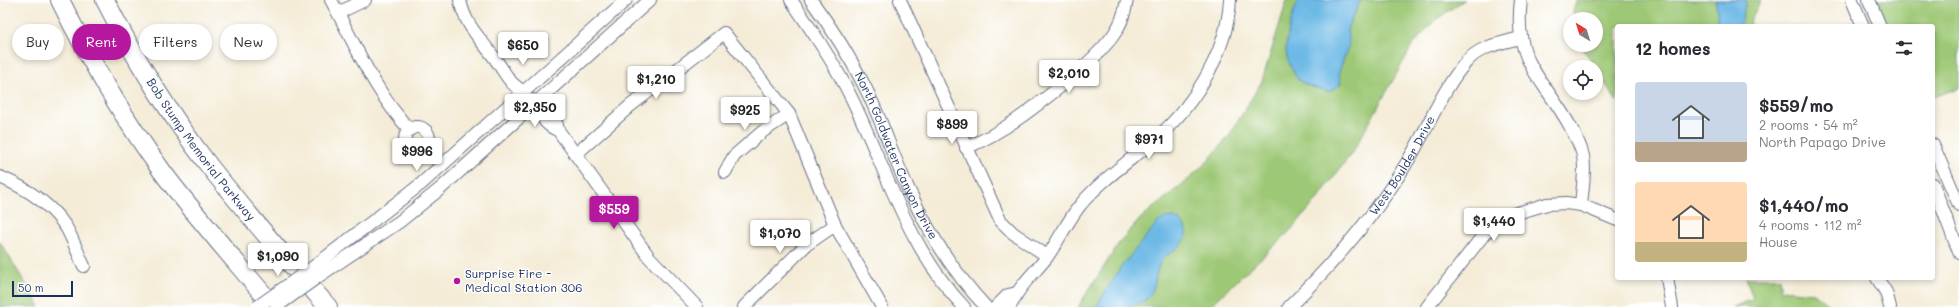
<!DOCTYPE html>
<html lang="en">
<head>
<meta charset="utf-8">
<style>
  body { margin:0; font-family:Mali,sans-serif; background:#f2f2f3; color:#2b2b33; height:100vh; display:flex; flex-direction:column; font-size:15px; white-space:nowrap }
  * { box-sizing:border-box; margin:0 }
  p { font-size:13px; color:#7c7c81 }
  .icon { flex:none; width:22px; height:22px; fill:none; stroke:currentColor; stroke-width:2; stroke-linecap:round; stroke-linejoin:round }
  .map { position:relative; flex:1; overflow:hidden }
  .panel { position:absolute; left:1615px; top:24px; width:320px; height:256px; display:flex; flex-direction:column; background:#fff; border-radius:4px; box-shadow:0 2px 6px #0003 }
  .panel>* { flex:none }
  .guide { position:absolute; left:12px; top:24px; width:380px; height:36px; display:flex; gap:8px }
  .needle { width:26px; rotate:322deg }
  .fabs { position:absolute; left:1563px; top:12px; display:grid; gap:8px }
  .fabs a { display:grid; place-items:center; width:40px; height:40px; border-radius:50%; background:#fff; box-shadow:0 2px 6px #0003; font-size:20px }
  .scale { position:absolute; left:12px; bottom:10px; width:61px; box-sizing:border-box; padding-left:4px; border:2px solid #1b2f5e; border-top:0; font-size:11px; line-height:14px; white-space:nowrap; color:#1b2f5e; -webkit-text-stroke:3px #fff; paint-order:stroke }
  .price { position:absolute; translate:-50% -34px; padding:0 9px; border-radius:4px; background:#fff; color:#222; font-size:13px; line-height:26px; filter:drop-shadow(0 1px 2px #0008) }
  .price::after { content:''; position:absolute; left:50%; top:24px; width:12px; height:9px; margin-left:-6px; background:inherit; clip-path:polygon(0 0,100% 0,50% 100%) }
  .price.selected { background:#b5179e; color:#fff }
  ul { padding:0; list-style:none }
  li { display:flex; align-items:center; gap:12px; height:100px; padding:0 20px }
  li span { display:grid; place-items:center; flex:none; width:112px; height:80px; border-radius:4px; color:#555 }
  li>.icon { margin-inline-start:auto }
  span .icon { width:48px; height:48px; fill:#fffc; stroke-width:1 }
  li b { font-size:17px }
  h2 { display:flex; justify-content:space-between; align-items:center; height:48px; padding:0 20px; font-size:17px }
  .tag { padding:0 14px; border-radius:18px; background:#fff; box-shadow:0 2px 6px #0003; font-size:14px; line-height:36px }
  .tag.selected { background:#b5179e; color:#fff }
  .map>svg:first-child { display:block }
  .green { fill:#9dc875; stroke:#5c7c6a }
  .water { fill:#6db9e6; stroke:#4474a2 }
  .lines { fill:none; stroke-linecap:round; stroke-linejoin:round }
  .minor-casing { stroke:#677188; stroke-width:14 }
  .highway-casing { stroke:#677188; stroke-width:20 }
  .minor { stroke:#fff; stroke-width:12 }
  .highway { stroke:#fff; stroke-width:18 }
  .minor-bridge-casing { stroke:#677188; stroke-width:14; stroke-linecap:butt }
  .minor-bridge { stroke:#fff; stroke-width:12 }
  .poi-dot { fill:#b5179e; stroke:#fff; stroke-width:1.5 }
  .labels { text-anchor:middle; stroke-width:3; stroke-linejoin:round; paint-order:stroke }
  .street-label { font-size:12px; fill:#1b2f5e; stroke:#fff }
  .poi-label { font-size:12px; fill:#1b2f5e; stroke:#fff; text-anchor:start }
</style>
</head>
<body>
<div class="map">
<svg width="1959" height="307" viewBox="0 0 1959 307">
  <rect width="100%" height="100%" fill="#fff"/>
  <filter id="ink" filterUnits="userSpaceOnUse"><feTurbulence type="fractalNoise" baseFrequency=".025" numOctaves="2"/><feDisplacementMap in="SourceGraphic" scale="8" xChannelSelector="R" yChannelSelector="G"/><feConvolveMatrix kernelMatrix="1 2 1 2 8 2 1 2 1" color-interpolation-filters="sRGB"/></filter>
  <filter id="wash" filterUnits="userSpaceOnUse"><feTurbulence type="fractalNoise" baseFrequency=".012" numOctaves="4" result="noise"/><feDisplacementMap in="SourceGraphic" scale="16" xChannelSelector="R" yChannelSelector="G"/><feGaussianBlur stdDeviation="0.9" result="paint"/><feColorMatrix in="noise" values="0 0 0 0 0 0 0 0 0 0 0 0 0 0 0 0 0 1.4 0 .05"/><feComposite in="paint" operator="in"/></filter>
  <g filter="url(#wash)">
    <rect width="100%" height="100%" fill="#f4ecd7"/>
    <g class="green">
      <polygon points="1287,0 1464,0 1434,21 1412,46 1354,150 1317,200 1289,232 1209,307 1078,307 1121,240 1143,216 1189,179 1209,160 1229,136 1262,81"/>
      <polygon points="1577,0 1761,0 1751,19 1749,26 1617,26 1617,102 1581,45 1596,45 1596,19 1574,19 1573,11"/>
      <polygon points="1874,0 1959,0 1959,88 1933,97 1933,26 1885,26"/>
      <polygon points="0,242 40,307 0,307"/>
      <polygon points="1746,278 1779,278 1781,290 1813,293 1831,307 1733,307 1753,299"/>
    </g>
    <g class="water">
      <path d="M1299,0H1361L1347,29L1349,45L1339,72L1341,84L1329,92C1320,89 1308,87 1300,81C1295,77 1289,63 1287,57C1283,46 1293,9 1299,0Z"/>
      <path d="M1715,0H1746L1742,20L1738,26H1720C1716,18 1718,9 1715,0Z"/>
      <path d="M1171,217C1178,219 1182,221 1185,227C1192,245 1171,249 1162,260C1153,273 1158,292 1144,301C1131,307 1111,307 1096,307L1121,267L1157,223L1165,218Z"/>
    </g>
  </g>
  <g filter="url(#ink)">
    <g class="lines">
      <g class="minor-casing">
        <g id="minor">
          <path d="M331,0C355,44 375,93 410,130"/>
          <path d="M460,0C465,27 484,42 498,63C507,76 510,85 525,92"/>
          <path d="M791,0C813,32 835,64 852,99C887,171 907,247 964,307"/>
          <path id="s1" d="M811,0C831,27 849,55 864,85C881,118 892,154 908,188C928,232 953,272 986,307"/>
          <polyline points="900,0 1000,220 1013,233 1047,256"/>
          <path d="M1521,0C1513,63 1543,77 1570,126C1575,135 1581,146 1583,156C1586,172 1582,190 1581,205"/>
          <polyline points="1852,0 1863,26"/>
          <polyline points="1869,0 1880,26"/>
          <polyline points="338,13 365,0"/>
          <path d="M533,100C542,112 541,124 558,130"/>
          <path d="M535,103C547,108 556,116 558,130L649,257L697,307"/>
          <circle cx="417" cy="139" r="12"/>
          <polyline points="1933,145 1959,205"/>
          <path d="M966,148C1004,132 1035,107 1066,82C1083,68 1099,54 1112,37C1120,27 1125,12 1127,0"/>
          <polyline points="576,154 630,106 724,33 789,114 835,225 882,307"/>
          <polyline points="725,172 734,156 762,132 789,114"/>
          <path d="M0,177C26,188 50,203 66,227C73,239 78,254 84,266"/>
          <polyline points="1933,184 1959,252"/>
          <polyline points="312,268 421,184 626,0"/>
          <polyline points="319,276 399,222 440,189 650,0"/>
          <polyline points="1667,278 1672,307"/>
          <polyline points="1877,278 1886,292 1890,307"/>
          <polyline points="744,307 806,245 835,225"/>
          <polyline points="996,307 1008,295 1017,293"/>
          <path d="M1009,307C1014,302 1014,297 1018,292C1026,279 1038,269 1047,257C1059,240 1068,220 1081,204C1101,181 1124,165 1147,146C1190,112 1227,56 1230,0"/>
          <path id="s2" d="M1289,307C1335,262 1376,215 1409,159C1429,127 1442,88 1468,60C1481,46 1502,43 1520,38"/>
          <polyline points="1427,307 1485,233 1514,214 1547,204 1566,203 1581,205 1617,220"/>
        </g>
      </g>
      <g class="highway-casing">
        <g id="highway">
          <path d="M60,0C90,61 124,119 164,174C199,220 237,263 274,307"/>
          <path id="s3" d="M105,0C135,59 170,115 210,167C248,215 288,261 328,307"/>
        </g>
      </g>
      <use href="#minor" class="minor"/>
      <use href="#highway" class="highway"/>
      <g class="minor-bridge-casing">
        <g id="minor-bridge">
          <polyline points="257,307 312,268"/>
          <polyline points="276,307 319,276"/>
        </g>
      </g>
      <use href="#minor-bridge" class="minor-bridge"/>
    </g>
  </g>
  <circle class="poi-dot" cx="457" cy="281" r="4"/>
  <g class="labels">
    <g class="street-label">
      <text dy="4" stroke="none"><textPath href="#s3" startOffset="178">Bob Stump Memorial Parkway</textPath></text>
      <text dy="4" stroke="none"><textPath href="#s1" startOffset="178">North Goldwater Canyon Drive</textPath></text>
      <text dy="4" stroke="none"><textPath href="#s2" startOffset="182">West Boulder Drive</textPath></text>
    </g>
    <g class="poi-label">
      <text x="465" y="278">Surprise Fire -<tspan x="465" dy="14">Medical Station 306</tspan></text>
    </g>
  </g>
</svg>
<div class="fabs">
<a><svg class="needle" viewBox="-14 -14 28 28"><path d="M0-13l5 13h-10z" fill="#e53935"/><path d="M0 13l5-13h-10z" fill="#7c7c81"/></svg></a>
<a><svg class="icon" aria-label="locate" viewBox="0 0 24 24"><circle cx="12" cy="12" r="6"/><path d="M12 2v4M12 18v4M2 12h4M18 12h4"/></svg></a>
</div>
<div class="scale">50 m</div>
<b class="price" style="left:523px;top:66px">$650</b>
<b class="price" style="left:1069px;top:94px">$2,010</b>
<b class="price" style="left:656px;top:100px">$1,210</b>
<b class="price" style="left:535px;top:128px">$2,350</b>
<b class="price" style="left:745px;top:131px">$925</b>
<b class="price" style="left:952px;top:145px">$899</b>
<b class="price" style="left:1149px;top:160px">$971</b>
<b class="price" style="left:417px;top:172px">$996</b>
<b class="price selected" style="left:614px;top:230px">$559</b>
<b class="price" style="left:1494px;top:242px">$1,440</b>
<b class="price" style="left:780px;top:254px">$1,070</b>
<b class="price" style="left:278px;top:277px">$1,090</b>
<div class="guide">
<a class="tag">Buy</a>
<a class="tag selected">Rent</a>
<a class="tag">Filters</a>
<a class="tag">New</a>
</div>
<section class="panel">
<h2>12 homes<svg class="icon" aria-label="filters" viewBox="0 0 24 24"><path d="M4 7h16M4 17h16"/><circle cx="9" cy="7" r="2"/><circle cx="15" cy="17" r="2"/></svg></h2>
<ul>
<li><span style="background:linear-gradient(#c9d6e8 75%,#b9a48a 0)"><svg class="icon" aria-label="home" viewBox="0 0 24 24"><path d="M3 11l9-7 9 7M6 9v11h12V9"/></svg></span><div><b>$559/mo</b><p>2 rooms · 54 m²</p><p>North Papago Drive</p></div></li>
<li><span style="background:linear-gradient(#ffd9b3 75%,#c2b280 0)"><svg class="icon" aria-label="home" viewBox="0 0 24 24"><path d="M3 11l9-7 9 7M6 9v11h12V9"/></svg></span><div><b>$1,440/mo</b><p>4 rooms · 112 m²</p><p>House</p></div></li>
</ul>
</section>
</div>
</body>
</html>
